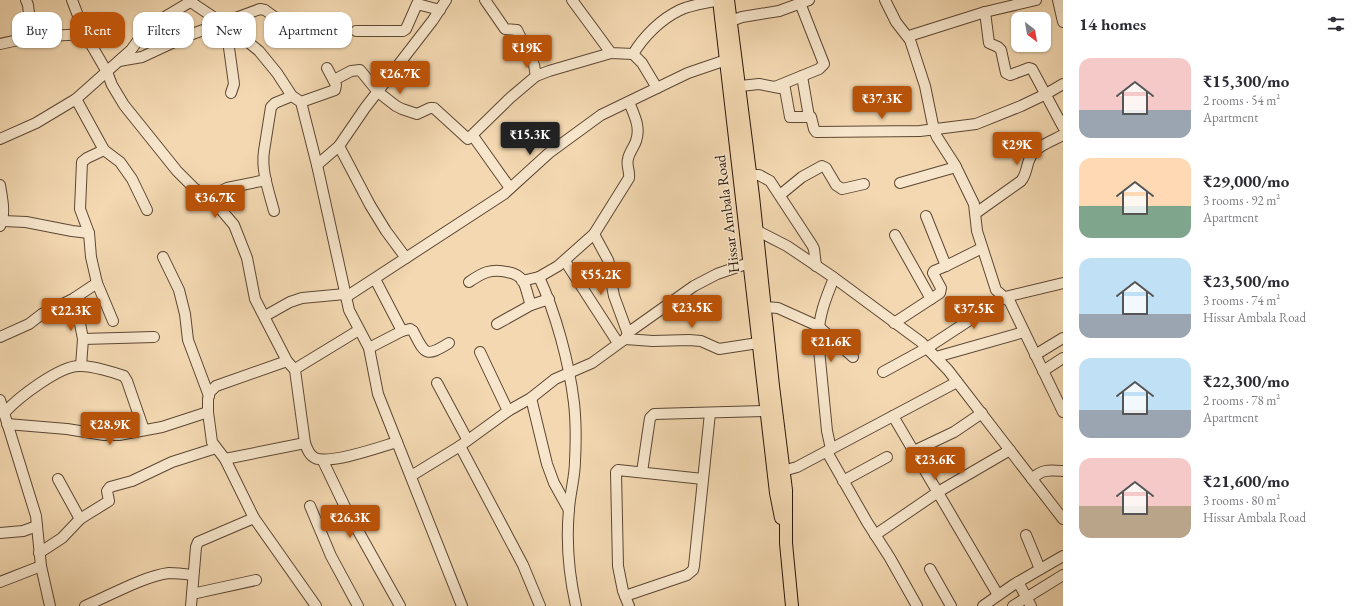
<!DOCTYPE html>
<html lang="en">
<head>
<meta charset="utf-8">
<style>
  body { margin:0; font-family:"EB Garamond",serif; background:#f7f7f7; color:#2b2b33; height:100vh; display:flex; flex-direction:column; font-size:15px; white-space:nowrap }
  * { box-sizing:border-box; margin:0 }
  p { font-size:13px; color:#7c7c81 }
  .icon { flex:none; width:22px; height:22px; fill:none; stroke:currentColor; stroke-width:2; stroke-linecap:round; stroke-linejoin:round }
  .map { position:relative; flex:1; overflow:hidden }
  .panel { display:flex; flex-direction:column; background:#fff; width:300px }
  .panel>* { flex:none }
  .guide { position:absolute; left:12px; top:12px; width:380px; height:36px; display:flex; gap:8px }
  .needle { width:26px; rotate:149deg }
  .controls { position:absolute; left:1011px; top:12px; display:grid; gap:8px }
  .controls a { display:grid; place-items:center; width:40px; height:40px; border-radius:8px; background:#fff; box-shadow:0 1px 3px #0004; font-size:20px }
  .price { position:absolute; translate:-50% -34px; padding:0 9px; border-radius:4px; background:#b45309; color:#fff; font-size:13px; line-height:26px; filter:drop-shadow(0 1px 2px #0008) }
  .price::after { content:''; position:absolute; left:50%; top:24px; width:12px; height:9px; margin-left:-6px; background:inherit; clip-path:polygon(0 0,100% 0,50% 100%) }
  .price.current { background:#222; color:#fff }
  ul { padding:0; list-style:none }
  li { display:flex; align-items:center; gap:12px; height:100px; padding:0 16px }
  li span { display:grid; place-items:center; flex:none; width:112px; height:80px; border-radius:12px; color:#555 }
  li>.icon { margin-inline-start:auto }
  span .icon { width:48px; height:48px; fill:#fffc; stroke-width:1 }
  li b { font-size:17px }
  h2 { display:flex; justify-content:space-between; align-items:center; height:48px; padding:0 16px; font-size:17px }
  .tag { padding:0 14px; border-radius:12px; background:#fff; box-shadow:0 1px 3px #0004; font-size:14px; line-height:36px }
  .tag.current { background:#b45309; color:#fff }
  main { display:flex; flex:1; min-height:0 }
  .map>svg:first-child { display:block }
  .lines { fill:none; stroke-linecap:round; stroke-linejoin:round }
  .minor-casing { stroke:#5d4734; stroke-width:12 }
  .major-casing { stroke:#2b170a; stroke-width:14 }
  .minor { stroke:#f7e6cc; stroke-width:10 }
  .major { stroke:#f3d8b1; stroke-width:12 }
  .labels { text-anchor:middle; stroke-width:3; stroke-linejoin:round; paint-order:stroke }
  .street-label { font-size:15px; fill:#2b170a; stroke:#f7e6cc }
</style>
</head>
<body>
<main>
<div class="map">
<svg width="1063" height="606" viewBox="0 0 1063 606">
  <rect width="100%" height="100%" fill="#f3d8b1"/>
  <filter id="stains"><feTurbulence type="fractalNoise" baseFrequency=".005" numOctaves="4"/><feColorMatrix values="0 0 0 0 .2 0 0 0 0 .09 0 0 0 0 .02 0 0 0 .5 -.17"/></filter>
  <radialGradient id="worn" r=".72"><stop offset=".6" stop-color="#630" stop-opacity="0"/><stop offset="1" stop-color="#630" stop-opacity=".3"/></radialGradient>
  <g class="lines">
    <g class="minor-casing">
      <g id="minor">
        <polyline points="26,0 28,5 32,37"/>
        <path d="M72,0L85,34L107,72L112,85L124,105L177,171L194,188L212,199L234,225L247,258L255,299L287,361L295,370L305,443C307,449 309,455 315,458C330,465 380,447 397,442"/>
        <polyline points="188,0 237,33 259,51 277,73 292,96 301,102 317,165 349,310 369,348 378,394 462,606"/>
        <polyline points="485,0 505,29 517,30 534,65 536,76"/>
        <polyline points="572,0 611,53 633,54 642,63 657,88"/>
        <polyline points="885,0 896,22 910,40 925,86 934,130 937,137 955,165 974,204 977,231 996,290 1010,302 1063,412"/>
        <polyline points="1058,0 1063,22"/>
        <polyline points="985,12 989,43 998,47 1001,50 1006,73 1010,75 1029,68 1032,69 1063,127"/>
        <polyline points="725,23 742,17 779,11 809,0"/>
        <polyline points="226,26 234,84 231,93"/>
        <polyline points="356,31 403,31 406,29 417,4 440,10"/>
        <polyline points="909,36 985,12 1036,0"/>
        <polyline points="0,44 32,37 85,34"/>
        <path d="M633,54C644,36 661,19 680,10C690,5 707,3 719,0"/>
        <polyline points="119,61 142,57 187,36 260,9 265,10 284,24"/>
        <polyline points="802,76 809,117"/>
        <polyline points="334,80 351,71 360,70 378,92 396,106 402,109 417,114 430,108 434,108 468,139 510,98 536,76 549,71 611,53"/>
        <polyline points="731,87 759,84 785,89 790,117 811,117 814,129 816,132 920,131 976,124 1021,106 1046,94 1063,84"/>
        <polyline points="775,87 819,69 824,64 800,3"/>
        <polyline points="76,99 104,150 120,162 132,179 147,210"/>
        <polyline points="301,102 335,90 336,85 327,68"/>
        <polyline points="473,136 510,188"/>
        <polyline points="0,139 36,123 76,99 131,50 148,27 190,2"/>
        <polyline points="339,146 370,205 386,231 406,258"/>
        <polyline points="104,150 87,158 82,162 80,209 89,233 91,257 97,283 113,321"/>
        <polyline points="317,165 339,146 365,108 433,20 446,0"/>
        <polyline points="750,175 759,175 770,181 812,245 814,249 816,266"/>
        <polyline points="900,183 956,167"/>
        <path d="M0,185C2,198 6,214 0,226"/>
        <polyline points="780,195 802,177 822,166 826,168 836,185 842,189 864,184"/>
        <polyline points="212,199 221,191 227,188 266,180"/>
        <path d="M274,211C269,192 261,171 264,151L271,107L275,103L292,96"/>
        <path d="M976,213L1021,181C1027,174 1026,166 1030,158C1036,146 1052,141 1063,135"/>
        <polyline points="926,216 946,266"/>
        <polyline points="3,221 26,222 72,231 89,233"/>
        <polyline points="752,228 787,246 833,277 921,342 948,370 1063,519"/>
        <polyline points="594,234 608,260 611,270 612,286 614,296 628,334"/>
        <polyline points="895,235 931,299"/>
        <polyline points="163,257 179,290 185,314 188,340 209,396"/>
        <polyline points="565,261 618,343"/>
        <path d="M539,277C556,314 569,362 574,403C576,421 576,442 575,461C575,477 570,493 569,509C566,541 569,575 576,606"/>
        <polyline points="375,279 402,331"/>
        <path d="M522,281L539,277L558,266L594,234L629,178C630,171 626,165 628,159C629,153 634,147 636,141C641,127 634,115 629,102"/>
        <path d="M469,282C482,273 491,268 507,272C513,273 519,275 523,281C527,289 528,298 531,305"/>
        <polyline points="346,297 504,194 549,153 601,115 688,73 732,58"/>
        <polyline points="75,298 83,339 81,366"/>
        <polyline points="765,307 778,308 818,326 853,357"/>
        <polyline points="265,316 290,302 302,298 345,294"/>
        <polyline points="894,323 940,293 941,288 933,273 934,271 946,266 982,248"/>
        <polyline points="497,324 531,305 549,299"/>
        <polyline points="0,337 29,324 42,314 73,299 97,283"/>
        <polyline points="83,339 154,337"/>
        <polyline points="625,339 653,341 689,340 701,341 719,349 758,343"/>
        <path d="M369,348L402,331L410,329L413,331C425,354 425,358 449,343"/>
        <polyline points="480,352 508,411"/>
        <polyline points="1035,355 1063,338"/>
        <polyline points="936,357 1024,332"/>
        <polyline points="287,361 216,386 210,392 208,399 208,412 212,442 225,459 254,518 316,606"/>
        <polyline points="295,369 359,330"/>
        <polyline points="1043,371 1063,358"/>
        <polyline points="883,372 927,348 1005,297 1063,283"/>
        <polyline points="437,383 467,439"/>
        <polyline points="531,398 547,464 554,483 569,510"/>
        <polyline points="0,400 36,516 41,566 50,606"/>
        <path d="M5,412C18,398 61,364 81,366C92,366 113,372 124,376L127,381L144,430"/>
        <polyline points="893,416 998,595"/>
        <polyline points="7,424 67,429 104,435 119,435 162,427 208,412"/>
        <polyline points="460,446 523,565 540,606"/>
        <path d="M831,449L827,431L818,339C819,315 825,300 834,278"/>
        <polyline points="914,451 954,432 982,413"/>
        <polyline points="827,452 867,522 890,558 917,606"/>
        <polyline points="225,459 305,443"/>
        <polyline points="323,461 347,511 400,606"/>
        <polyline points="783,471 797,467 957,382"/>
        <polyline points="642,472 650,418 654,414 766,411"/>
        <polyline points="411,476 460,446 508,411 531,398 555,379 592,363 625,339 629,332 694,286 717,274 749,263"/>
        <polyline points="58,479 80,519"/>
        <path d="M1032,479C1042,469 1049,470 1063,471"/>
        <polyline points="843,481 887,457"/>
        <polyline points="310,506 331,556 358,606"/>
        <polyline points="0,533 23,531 37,526"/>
        <polyline points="875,535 938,492 1010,450"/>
        <polyline points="1026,535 1040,569"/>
        <polyline points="39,553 62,538 80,519 109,501 107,491 110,487 132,481 172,462 216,448"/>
        <polyline points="930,569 951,606"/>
        <polyline points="0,582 41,566"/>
        <polyline points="1018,582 1031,606"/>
        <polyline points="192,594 256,580"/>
        <polyline points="625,596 687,575 693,570 694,566 710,413"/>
        <path d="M85,606C109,596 144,576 169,573C177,573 185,574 193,575"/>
        <polyline points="191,606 196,547 198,542 254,518"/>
        <polyline points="629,606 623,591 618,566 616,472 618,470 703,479"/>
        <polyline points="983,606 1013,585 1063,556"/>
        <polyline points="1013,606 1063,575"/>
      </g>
    </g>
    <g class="major-casing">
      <g id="major">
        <polyline points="719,0 776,493 781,518"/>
        <polyline points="728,0 753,196 773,386 786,490 786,543 792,606"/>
      </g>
    </g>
    <use href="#minor" class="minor"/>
    <use href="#major" class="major"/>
  </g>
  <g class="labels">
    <g class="street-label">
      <text transform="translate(727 214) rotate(-97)" y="5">Hissar Ambala Road</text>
    </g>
  </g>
  <rect width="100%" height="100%" filter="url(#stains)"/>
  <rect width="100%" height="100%" fill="url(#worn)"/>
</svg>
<div class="controls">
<a><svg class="needle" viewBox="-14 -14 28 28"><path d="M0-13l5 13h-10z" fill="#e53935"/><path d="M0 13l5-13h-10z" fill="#7c7c81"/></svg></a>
</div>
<b class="price" style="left:527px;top:69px">₹19K</b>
<b class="price" style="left:400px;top:95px">₹26.7K</b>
<b class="price" style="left:882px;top:120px">₹37.3K</b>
<b class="price current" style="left:530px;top:156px">₹15.3K</b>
<b class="price" style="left:1017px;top:166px">₹29K</b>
<b class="price" style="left:215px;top:219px">₹36.7K</b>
<b class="price" style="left:601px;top:296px">₹55.2K</b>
<b class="price" style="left:692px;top:329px">₹23.5K</b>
<b class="price" style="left:974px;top:330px">₹37.5K</b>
<b class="price" style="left:71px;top:332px">₹22.3K</b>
<b class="price" style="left:831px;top:363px">₹21.6K</b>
<b class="price" style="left:110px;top:446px">₹28.9K</b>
<b class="price" style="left:935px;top:481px">₹23.6K</b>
<b class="price" style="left:350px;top:539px">₹26.3K</b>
<div class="guide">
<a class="tag">Buy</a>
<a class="tag current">Rent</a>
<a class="tag">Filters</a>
<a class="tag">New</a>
<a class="tag">Apartment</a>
</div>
</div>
<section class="panel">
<h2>14 homes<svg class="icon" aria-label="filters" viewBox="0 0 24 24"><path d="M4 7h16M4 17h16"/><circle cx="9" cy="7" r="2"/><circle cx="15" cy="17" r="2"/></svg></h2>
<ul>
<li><span style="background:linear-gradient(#f6c9c9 65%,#9aa5b1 0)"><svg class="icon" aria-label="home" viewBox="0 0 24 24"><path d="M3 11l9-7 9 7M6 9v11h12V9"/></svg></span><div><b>₹15,300/mo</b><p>2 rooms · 54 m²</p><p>Apartment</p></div></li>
<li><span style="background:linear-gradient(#ffd9b3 60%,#7fa58c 0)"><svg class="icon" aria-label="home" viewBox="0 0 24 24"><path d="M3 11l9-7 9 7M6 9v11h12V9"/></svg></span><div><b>₹29,000/mo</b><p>3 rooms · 92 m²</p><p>Apartment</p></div></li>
<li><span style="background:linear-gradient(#bfe0f5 70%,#9aa5b1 0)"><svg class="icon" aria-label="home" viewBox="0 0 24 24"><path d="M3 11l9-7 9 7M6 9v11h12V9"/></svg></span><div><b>₹23,500/mo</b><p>3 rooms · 74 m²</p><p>Hissar Ambala Road</p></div></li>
<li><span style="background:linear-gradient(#bfe0f5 65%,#9aa5b1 0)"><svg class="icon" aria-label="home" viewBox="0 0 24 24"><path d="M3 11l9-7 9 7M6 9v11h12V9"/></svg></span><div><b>₹22,300/mo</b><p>2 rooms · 78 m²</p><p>Apartment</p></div></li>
<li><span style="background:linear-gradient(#f6c9c9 60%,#b9a48a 0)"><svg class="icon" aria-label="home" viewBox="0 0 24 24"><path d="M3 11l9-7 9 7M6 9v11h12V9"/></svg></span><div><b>₹21,600/mo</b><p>3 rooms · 80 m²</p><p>Hissar Ambala Road</p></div></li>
</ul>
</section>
</main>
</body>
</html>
